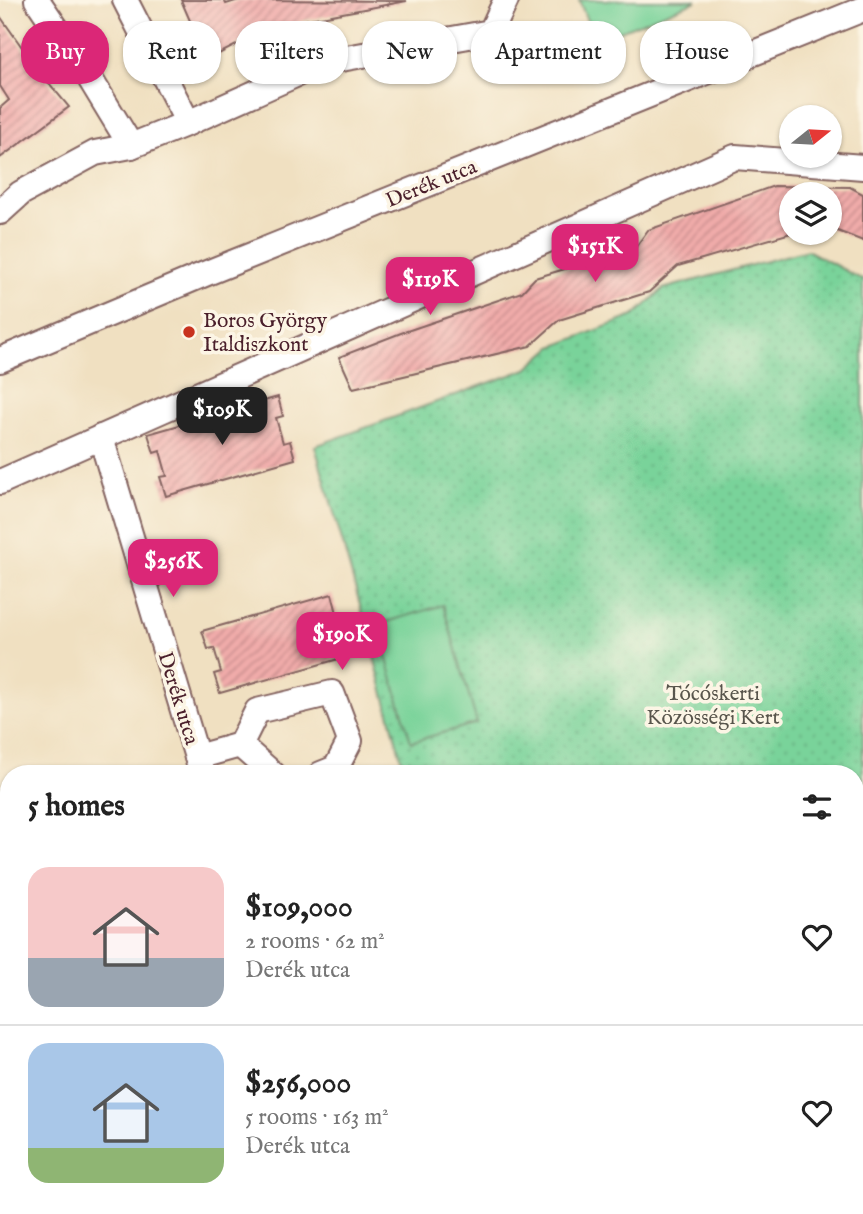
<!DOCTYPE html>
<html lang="en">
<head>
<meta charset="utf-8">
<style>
  body { margin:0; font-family:"IM FELL English",serif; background:#f2f2f2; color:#222; height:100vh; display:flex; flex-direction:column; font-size:26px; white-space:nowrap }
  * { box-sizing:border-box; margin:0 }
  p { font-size:23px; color:#767676 }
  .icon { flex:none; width:38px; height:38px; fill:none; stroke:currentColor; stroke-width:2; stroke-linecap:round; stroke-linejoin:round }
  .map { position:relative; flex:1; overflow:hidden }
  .panel { position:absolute; left:0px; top:765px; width:864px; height:450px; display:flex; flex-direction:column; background:#fff; border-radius:28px 28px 0 0; box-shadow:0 2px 5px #0004 }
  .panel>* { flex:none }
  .hud { position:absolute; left:21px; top:21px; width:822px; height:63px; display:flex; gap:14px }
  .needle { width:46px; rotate:72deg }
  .buttons { position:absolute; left:779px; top:105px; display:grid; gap:14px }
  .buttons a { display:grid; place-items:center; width:63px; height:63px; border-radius:50%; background:#fff; box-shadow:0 2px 5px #0004; font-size:35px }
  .price { position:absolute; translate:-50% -60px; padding:0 16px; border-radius:14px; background:#db2777; color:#fff; font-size:23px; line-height:46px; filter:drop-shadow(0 2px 4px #0008) }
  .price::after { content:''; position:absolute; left:50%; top:42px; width:21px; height:16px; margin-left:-10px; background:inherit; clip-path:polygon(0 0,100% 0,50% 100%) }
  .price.selected { background:#222; color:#fff }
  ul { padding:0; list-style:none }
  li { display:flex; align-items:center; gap:21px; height:175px; padding:0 28px }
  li+li { border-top:2px solid #e0e0e0 }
  li span { display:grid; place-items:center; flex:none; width:196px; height:140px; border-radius:21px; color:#555 }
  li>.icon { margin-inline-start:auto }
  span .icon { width:84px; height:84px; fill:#fffc; stroke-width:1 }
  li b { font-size:30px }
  h2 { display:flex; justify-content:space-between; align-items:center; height:84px; padding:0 28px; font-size:30px }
  .pill { padding:0 24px; border-radius:28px; background:#fff; box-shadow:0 2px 5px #0004; font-size:24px; line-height:63px }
  .pill.selected { background:#db2777; color:#fff }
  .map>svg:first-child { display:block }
  .green { fill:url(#green-dots); stroke:#627962; stroke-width:2 }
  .pitch { fill:#79d39a; stroke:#627962; stroke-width:2 }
  .building { fill:url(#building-hatch) }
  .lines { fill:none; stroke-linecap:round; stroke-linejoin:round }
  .service-casing { stroke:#846360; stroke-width:16 }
  .minor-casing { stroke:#846360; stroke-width:28 }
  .service { stroke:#fff; stroke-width:12 }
  .minor { stroke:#fff; stroke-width:24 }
  .poi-dot { fill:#c8321e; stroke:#fcf5e5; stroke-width:2.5 }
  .labels { text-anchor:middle; stroke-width:7; stroke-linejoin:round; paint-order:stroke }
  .street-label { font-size:21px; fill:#4a1f2b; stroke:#fcf5e5 }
  .poi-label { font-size:21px; fill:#4a1f2b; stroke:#fcf5e5; text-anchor:start }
  .park-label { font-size:21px; fill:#58554c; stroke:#fcf5e5 }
</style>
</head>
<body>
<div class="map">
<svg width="863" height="1214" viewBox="0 0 863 1214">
  <defs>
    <pattern id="green-dots" width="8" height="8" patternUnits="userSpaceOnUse" patternTransform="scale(1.75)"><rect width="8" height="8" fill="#79d39a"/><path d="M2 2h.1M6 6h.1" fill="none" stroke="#6ab585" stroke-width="1.8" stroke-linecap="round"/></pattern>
    <pattern id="building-hatch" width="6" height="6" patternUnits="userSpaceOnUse" patternTransform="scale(1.75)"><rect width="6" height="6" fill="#f1acaa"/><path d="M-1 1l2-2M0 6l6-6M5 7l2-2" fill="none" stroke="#c58b8b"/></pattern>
  </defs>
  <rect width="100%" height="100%" fill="#fcf5e5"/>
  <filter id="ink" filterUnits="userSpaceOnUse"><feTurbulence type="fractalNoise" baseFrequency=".0143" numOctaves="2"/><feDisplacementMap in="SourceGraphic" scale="14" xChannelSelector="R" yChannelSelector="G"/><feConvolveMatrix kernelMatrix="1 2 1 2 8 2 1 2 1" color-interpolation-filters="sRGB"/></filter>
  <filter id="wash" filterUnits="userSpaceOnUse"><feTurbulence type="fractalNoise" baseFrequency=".00686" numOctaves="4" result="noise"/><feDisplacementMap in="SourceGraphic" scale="28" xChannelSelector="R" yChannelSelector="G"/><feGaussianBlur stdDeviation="1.57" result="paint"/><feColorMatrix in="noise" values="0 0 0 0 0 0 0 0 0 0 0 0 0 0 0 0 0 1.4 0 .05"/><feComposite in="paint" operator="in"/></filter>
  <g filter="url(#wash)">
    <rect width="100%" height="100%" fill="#f0e0c1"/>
    <polygon class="green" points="807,250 863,280 863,801 856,803 856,774 405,773 361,608 315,446 527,369 552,347 634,316 663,289"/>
    <g class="pitch">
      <polygon points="579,0 696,0 696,1 595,41"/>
      <polygon points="443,605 477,723 411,742 377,625"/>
    </g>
    <g id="blocks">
      <g class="building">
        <polygon points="181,0 224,0 226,4 239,0 407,1 305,20 256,35 207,60"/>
        <polygon points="0,16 38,70 69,107 0,158 0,108 9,100 0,86"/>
        <polygon points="774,186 850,187 863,194 863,241 830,228 830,194 791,194 791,233 678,266 649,292 559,320 530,346 353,388 339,357 401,333 522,292 535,278 635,248 648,230"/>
        <polygon points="278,397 283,416 276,418 283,443 290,441 295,459 166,496 160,477 167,476 160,451 154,453 148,434"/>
        <polygon points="332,594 337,613 330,615 337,639 344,637 349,656 220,693 214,674 221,672 214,648 208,649 202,631"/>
        <polygon points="9,895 9,1038 0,1041 0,897"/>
        <polygon points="89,1206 147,1206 146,1214 90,1214"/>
        <polygon points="443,1206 477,1206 445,1214"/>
        <polygon points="645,1206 651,1206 653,1210 663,1206 734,1206 736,1214 622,1214"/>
        <polygon points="742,1206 851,1206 854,1214 745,1214"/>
      </g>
    </g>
  </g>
  <g filter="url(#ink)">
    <use href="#blocks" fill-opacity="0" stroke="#846360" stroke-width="2"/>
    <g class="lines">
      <g class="service-casing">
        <g id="service">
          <polyline points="502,1206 513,1214"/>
          <polyline points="518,1214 547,1206"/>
        </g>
      </g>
      <g class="minor-casing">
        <g id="minor">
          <polyline points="37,0 86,72 131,146"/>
          <polyline points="125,0 188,123"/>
          <polyline points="0,212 21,193 95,153 131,146 188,123 324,62 491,32 506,0"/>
          <polyline points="0,360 207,273 863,9"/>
          <polyline points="101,437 202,774"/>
          <polyline points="0,482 735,157 863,167"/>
          <polyline points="240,745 273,774"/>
          <polyline points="197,757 240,745 257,711 332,693 350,741 336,768 321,774"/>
          <polyline points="856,857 863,855"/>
          <polyline points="856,1114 863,1139"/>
        </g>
      </g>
      <use href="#service" class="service"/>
      <use href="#minor" class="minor"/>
    </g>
  </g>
  <circle class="poi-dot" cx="189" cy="332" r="7"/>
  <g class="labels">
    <g class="street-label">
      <text transform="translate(431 183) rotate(-22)" y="7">Derék utca</text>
      <text transform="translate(179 698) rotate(73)" y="7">Derék utca</text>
    </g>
    <g class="poi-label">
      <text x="203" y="327">Boros György<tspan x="203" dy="24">Italdiszkont</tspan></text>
    </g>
    <g class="park-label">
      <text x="713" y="700">Tócóskerti<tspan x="713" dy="24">Közösségi Kert</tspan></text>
    </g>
  </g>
</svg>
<div class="buttons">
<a><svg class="needle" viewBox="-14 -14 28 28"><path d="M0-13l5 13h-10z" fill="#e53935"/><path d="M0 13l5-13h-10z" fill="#767676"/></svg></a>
<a><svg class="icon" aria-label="layers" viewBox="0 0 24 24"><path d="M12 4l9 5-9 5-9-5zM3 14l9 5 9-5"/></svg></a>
</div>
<b class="price" style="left:595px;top:284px">$151K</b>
<b class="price" style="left:430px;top:317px">$119K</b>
<b class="price selected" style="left:222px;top:447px">$109K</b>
<b class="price" style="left:173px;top:599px">$256K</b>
<b class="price" style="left:342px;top:672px">$190K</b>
<div class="hud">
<a class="pill selected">Buy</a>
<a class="pill">Rent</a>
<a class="pill">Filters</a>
<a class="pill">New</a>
<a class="pill">Apartment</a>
<a class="pill">House</a>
</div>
<section class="panel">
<h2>5 homes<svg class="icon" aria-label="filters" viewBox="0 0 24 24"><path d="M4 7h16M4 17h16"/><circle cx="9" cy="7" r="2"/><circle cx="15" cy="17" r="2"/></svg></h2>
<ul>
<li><span style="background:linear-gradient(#f6c9c9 65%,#9aa5b1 0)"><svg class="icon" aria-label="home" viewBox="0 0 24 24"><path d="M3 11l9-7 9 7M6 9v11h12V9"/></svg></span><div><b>$109,000</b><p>2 rooms · 62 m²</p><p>Derék utca</p></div><svg class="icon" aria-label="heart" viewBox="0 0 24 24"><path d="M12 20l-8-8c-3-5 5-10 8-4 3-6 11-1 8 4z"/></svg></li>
<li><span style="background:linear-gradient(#a9c7e8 75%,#8fb573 0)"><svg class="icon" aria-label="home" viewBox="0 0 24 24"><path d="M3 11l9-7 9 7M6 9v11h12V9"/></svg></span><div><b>$256,000</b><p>5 rooms · 163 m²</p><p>Derék utca</p></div><svg class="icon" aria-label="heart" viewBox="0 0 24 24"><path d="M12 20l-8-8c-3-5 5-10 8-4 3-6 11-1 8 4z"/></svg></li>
</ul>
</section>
</div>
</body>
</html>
